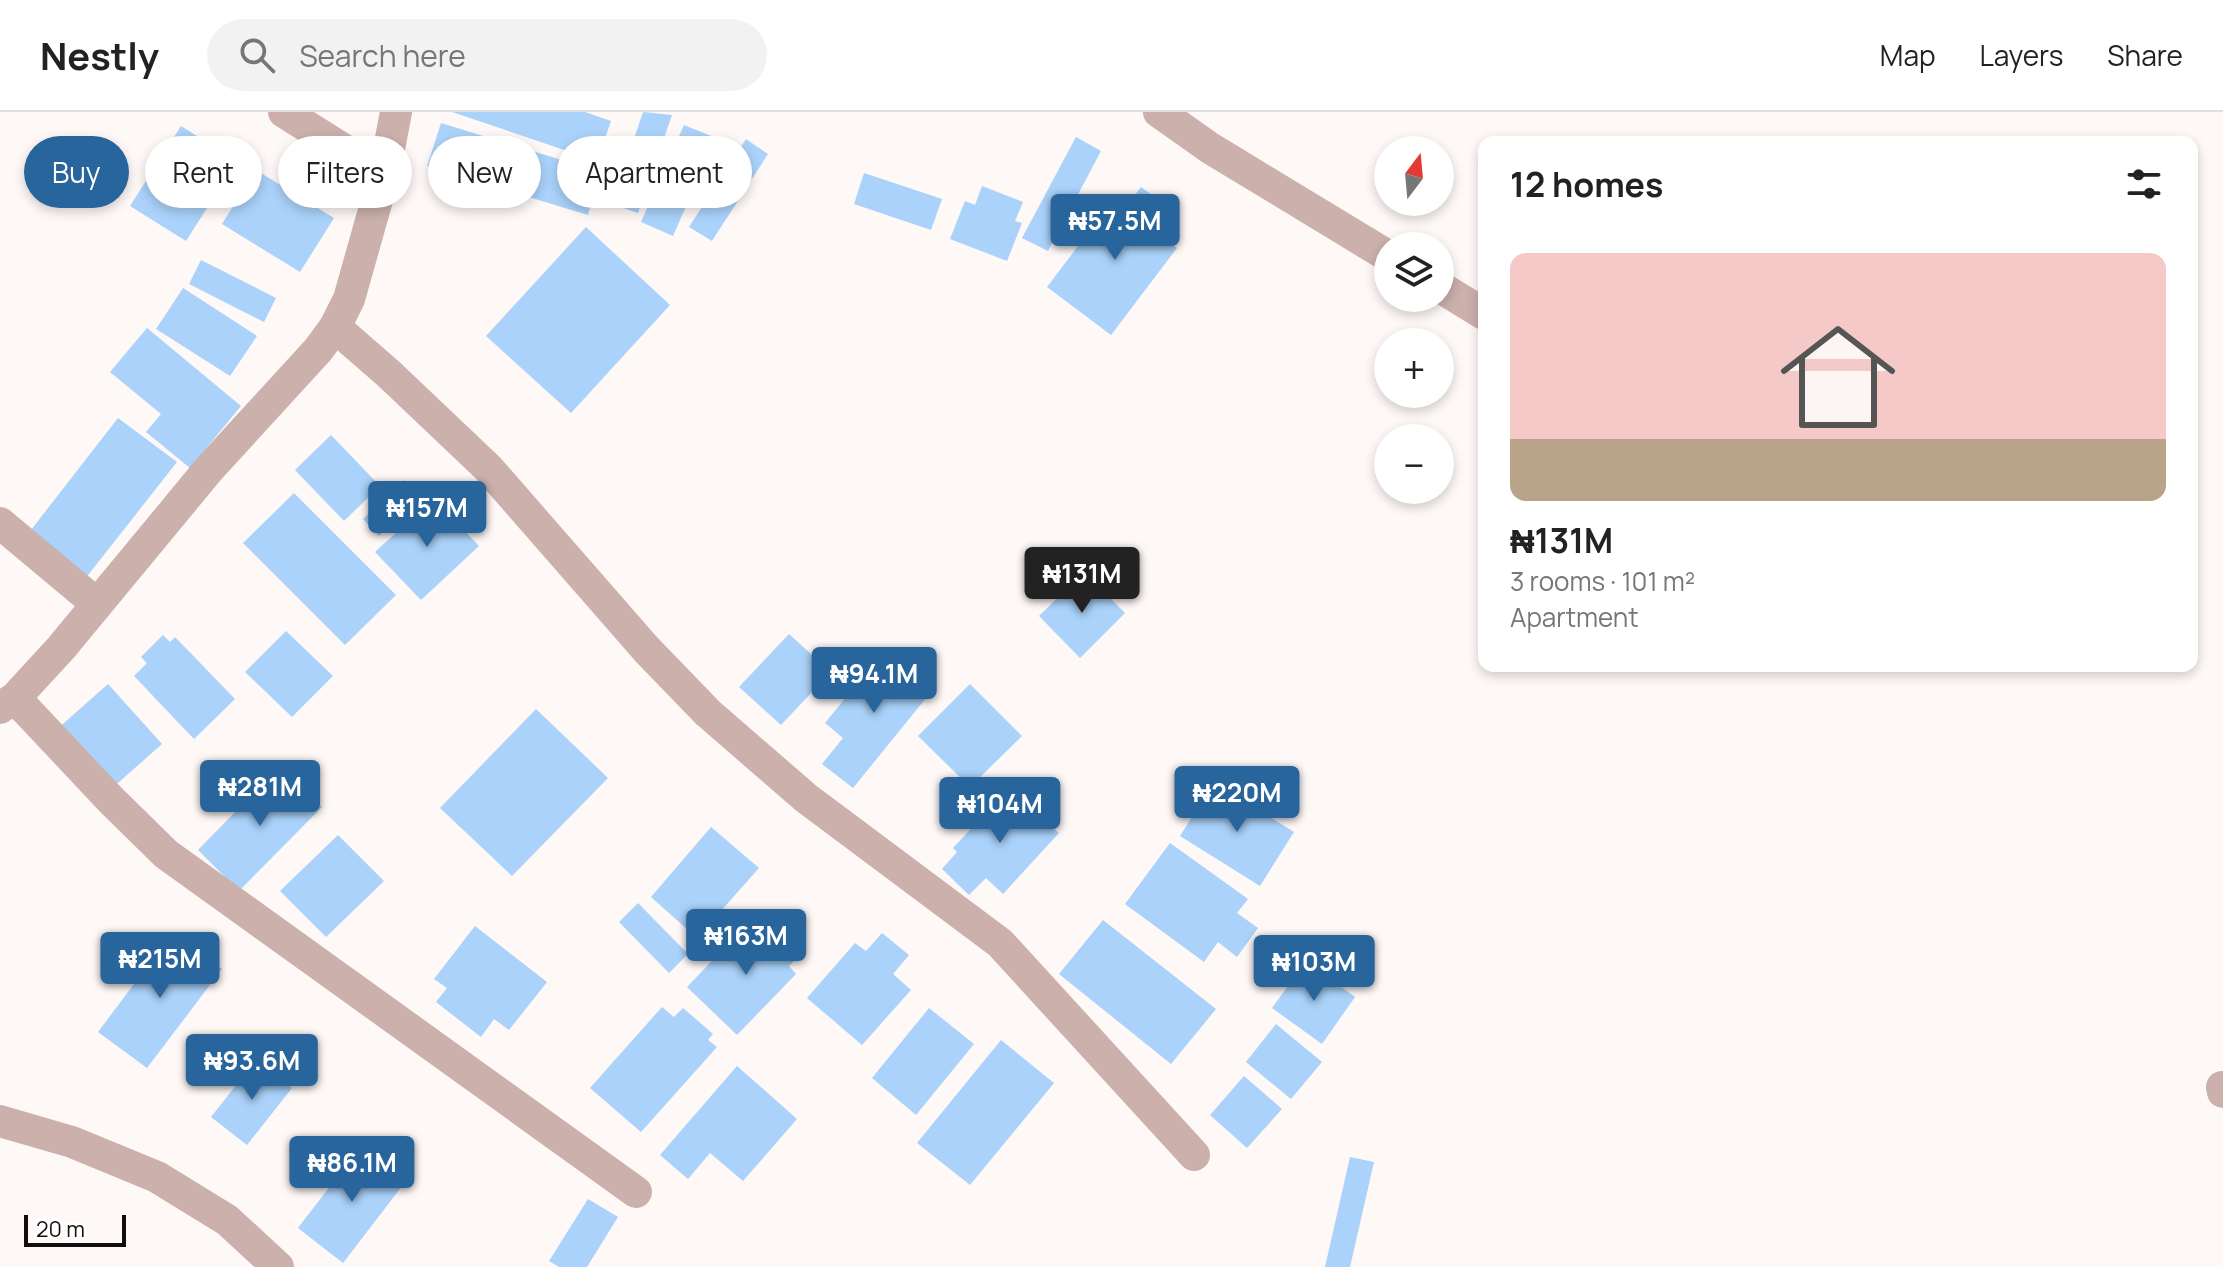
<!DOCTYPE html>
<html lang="en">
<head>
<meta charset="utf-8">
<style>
  body { margin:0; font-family:Manrope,sans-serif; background:#f2f2f2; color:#222; height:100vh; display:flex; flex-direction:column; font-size:30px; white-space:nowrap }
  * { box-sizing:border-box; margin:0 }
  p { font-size:26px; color:#767676 }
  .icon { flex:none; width:44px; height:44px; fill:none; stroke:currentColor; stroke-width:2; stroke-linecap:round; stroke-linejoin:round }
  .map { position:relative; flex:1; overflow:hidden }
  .sheet { position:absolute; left:1478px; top:24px; width:720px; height:536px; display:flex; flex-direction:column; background:#fff; border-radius:16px; box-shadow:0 4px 12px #0003 }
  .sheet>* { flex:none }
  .top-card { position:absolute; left:24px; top:24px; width:760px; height:72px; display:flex; gap:16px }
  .needle { width:52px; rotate:16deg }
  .controls { position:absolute; left:1374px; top:24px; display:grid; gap:16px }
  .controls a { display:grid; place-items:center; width:80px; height:80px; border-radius:50%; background:#fff; box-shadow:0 4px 12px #0003; font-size:40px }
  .scale { position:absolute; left:24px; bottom:20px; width:102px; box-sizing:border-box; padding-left:8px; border:4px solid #120e0d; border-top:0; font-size:22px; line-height:28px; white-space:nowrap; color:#120e0d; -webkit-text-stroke:6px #fff; paint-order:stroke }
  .price { position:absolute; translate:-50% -68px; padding:0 18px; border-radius:8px; background:#28659c; color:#fff; font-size:26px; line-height:52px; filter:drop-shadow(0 2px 4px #0008) }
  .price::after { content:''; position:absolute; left:50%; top:48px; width:24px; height:18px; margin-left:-12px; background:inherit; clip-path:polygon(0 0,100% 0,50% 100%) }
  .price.current { background:#222; color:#fff }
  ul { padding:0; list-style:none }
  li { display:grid; align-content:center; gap:16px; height:424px; padding:0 32px }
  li+li { border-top:2px solid #e0e0e0 }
  li span { display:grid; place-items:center; height:248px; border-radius:16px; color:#555 }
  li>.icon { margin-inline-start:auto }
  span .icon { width:144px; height:144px; fill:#fffc; stroke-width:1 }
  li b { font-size:34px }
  h2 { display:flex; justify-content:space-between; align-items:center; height:96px; padding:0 32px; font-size:34px }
  .pill { padding:0 28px; border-radius:36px; background:#fff; box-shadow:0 4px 12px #0003; font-size:28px; line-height:72px }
  .pill.current { background:#28659c; color:#fff }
  header { display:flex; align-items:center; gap:48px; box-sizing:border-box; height:112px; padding:0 40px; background:#fff; border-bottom:2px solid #e0e0e0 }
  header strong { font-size:38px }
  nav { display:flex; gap:44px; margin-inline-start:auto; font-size:28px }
  .search { width:560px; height:72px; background:#f2f2f2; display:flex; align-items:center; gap:20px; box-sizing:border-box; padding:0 28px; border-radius:44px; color:#767676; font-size:30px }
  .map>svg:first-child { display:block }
  .building { fill:#aad2fa }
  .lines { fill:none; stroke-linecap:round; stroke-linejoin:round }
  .street { stroke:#cbb0ac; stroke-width:32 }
</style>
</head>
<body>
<header>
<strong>Nestly</strong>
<div class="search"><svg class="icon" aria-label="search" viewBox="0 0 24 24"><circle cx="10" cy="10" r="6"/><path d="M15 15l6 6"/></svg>Search here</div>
<nav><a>Map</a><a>Layers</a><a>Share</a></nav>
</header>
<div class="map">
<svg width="2223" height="1155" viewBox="0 0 2223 1155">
  <rect width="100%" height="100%" fill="#fef8f7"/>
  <g class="building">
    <polygon points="452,0 585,0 611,9 597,49"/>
    <polygon points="643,0 672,3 638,101 612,92"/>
    <polygon points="441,11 601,60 588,103 427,54"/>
    <polygon points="684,13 716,26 673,124 641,110"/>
    <polygon points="181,14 237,49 186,129 130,94"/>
    <polygon points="1076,25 1101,39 1048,139 1022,126"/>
    <polygon points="746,27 768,42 712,129 689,115"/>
    <polygon points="256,58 334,106 300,160 222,112"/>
    <polygon points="864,61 942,87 931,118 854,92"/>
    <polygon points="982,74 1023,90 1015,109 1022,111 1007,149 950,127 965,89 975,93"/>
    <polygon points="1141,75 1167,94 1151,116 1177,136 1111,223 1047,175 1113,88 1124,97"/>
    <polygon points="586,115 670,193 571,301 486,224"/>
    <polygon points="201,148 276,186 264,210 189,172"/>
    <polygon points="183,176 257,224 230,264 156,217"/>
    <polygon points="147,216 241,294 190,356 146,320 161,302 110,260"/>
    <polygon points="118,306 177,350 81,472 24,427"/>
    <polygon points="331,323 380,374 344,409 295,358"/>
    <polygon points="403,368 419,384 379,424 363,407"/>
    <polygon points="294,381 396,483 345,533 243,431"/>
    <polygon points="434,386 479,434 421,488 375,440"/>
    <polygon points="1084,460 1125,501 1080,546 1039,504"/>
    <polygon points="286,519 333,564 292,605 245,560"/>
    <polygon points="789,522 831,560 781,613 739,575"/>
    <polygon points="163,523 170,530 175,525 235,587 194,627 134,564 147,551 141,545"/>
    <polygon points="886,536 935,575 853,676 822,652 843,626 825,611"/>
    <polygon points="108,572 162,632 110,678 56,618"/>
    <polygon points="970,572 1022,624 970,675 918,624"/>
    <polygon points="536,597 608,666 512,764 440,696"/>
    <polygon points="280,654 322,695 239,779 198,738"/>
    <polygon points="1214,670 1294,720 1260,774 1180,724"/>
    <polygon points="1009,676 1059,721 1003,782 986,766 969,783 942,757 957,740 953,736"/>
    <polygon points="711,715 759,756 697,826 651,785"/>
    <polygon points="338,723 384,769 326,825 280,779"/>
    <polygon points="1170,731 1248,787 1237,801 1258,816 1237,845 1218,830 1204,850 1125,792"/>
    <polygon points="638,791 688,842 669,861 619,810"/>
    <polygon points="1103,808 1216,897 1171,952 1059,862"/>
    <polygon points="475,814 547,870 509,918 494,907 481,925 436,890 447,876 434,867"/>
    <polygon points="745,814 761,830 777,814 803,840 789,854 796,862 737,923 687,875"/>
    <polygon points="173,820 222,857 147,956 98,920"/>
    <polygon points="882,821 909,843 893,862 911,878 862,933 807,886 855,831 866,839"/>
    <polygon points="1306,849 1355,885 1322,932 1272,896"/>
    <polygon points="662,895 674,905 683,896 713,922 708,928 717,935 641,1020 590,976"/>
    <polygon points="929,896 974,932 916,1003 872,966"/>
    <polygon points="1276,912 1322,950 1291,987 1246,950"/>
    <polygon points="1001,928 1054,971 970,1073 917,1031"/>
    <polygon points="256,948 292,976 247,1033 211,1005"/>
    <polygon points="737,954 797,1007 743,1069 710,1041 688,1067 660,1043"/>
    <polygon points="1244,964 1282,997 1247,1036 1210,1003"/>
    <polygon points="361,1034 406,1069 343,1151 298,1116"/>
    <polygon points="1350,1045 1374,1050 1350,1155 1325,1155"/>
    <polygon points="588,1087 618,1105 587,1155 559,1155 549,1149"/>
  </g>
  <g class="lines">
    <g class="street">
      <polyline points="284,0 384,63"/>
      <polyline points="1159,0 1210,36 1388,144"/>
      <polyline points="1440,175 1484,202"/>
      <polyline points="335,215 389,262 488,356 647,538 708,601 806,686 1000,831 1194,1043"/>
      <polyline points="0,411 97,492"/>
      <polyline points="15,586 111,688 166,742 636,1080"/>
      <polyline points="0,596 15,586 61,536 209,357 318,238 335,215 349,187 384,63 396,0"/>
      <polyline points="2222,975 2223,980"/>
      <polyline points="0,1009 72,1030 157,1065 227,1108 278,1155"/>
    </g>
  </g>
</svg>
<div class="controls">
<a><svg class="needle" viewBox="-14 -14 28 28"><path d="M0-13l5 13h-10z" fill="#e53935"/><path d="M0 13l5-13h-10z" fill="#767676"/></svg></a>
<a><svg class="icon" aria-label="layers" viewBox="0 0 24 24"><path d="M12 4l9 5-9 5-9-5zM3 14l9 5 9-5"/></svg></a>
<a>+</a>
<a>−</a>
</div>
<div class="scale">20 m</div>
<b class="price" style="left:1115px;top:150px">₦57.5M</b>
<b class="price" style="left:427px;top:437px">₦157M</b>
<b class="price current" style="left:1082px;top:503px">₦131M</b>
<b class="price" style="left:874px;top:603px">₦94.1M</b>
<b class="price" style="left:260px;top:716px">₦281M</b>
<b class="price" style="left:1237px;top:722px">₦220M</b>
<b class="price" style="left:1000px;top:733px">₦104M</b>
<b class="price" style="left:746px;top:865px">₦163M</b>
<b class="price" style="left:160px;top:888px">₦215M</b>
<b class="price" style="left:1314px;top:891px">₦103M</b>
<b class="price" style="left:252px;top:990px">₦93.6M</b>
<b class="price" style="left:352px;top:1092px">₦86.1M</b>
<div class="top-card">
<a class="pill current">Buy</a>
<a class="pill">Rent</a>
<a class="pill">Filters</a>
<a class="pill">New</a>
<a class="pill">Apartment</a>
</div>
<section class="sheet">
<h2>12 homes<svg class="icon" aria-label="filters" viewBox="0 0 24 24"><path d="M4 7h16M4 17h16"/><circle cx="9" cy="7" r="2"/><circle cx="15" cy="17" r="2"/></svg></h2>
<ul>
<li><span style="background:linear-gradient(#f6c9c9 75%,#b9a48a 0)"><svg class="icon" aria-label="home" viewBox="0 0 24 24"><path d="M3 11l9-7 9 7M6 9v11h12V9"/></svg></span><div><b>₦131M</b><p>3 rooms · 101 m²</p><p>Apartment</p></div></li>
</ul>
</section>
</div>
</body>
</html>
